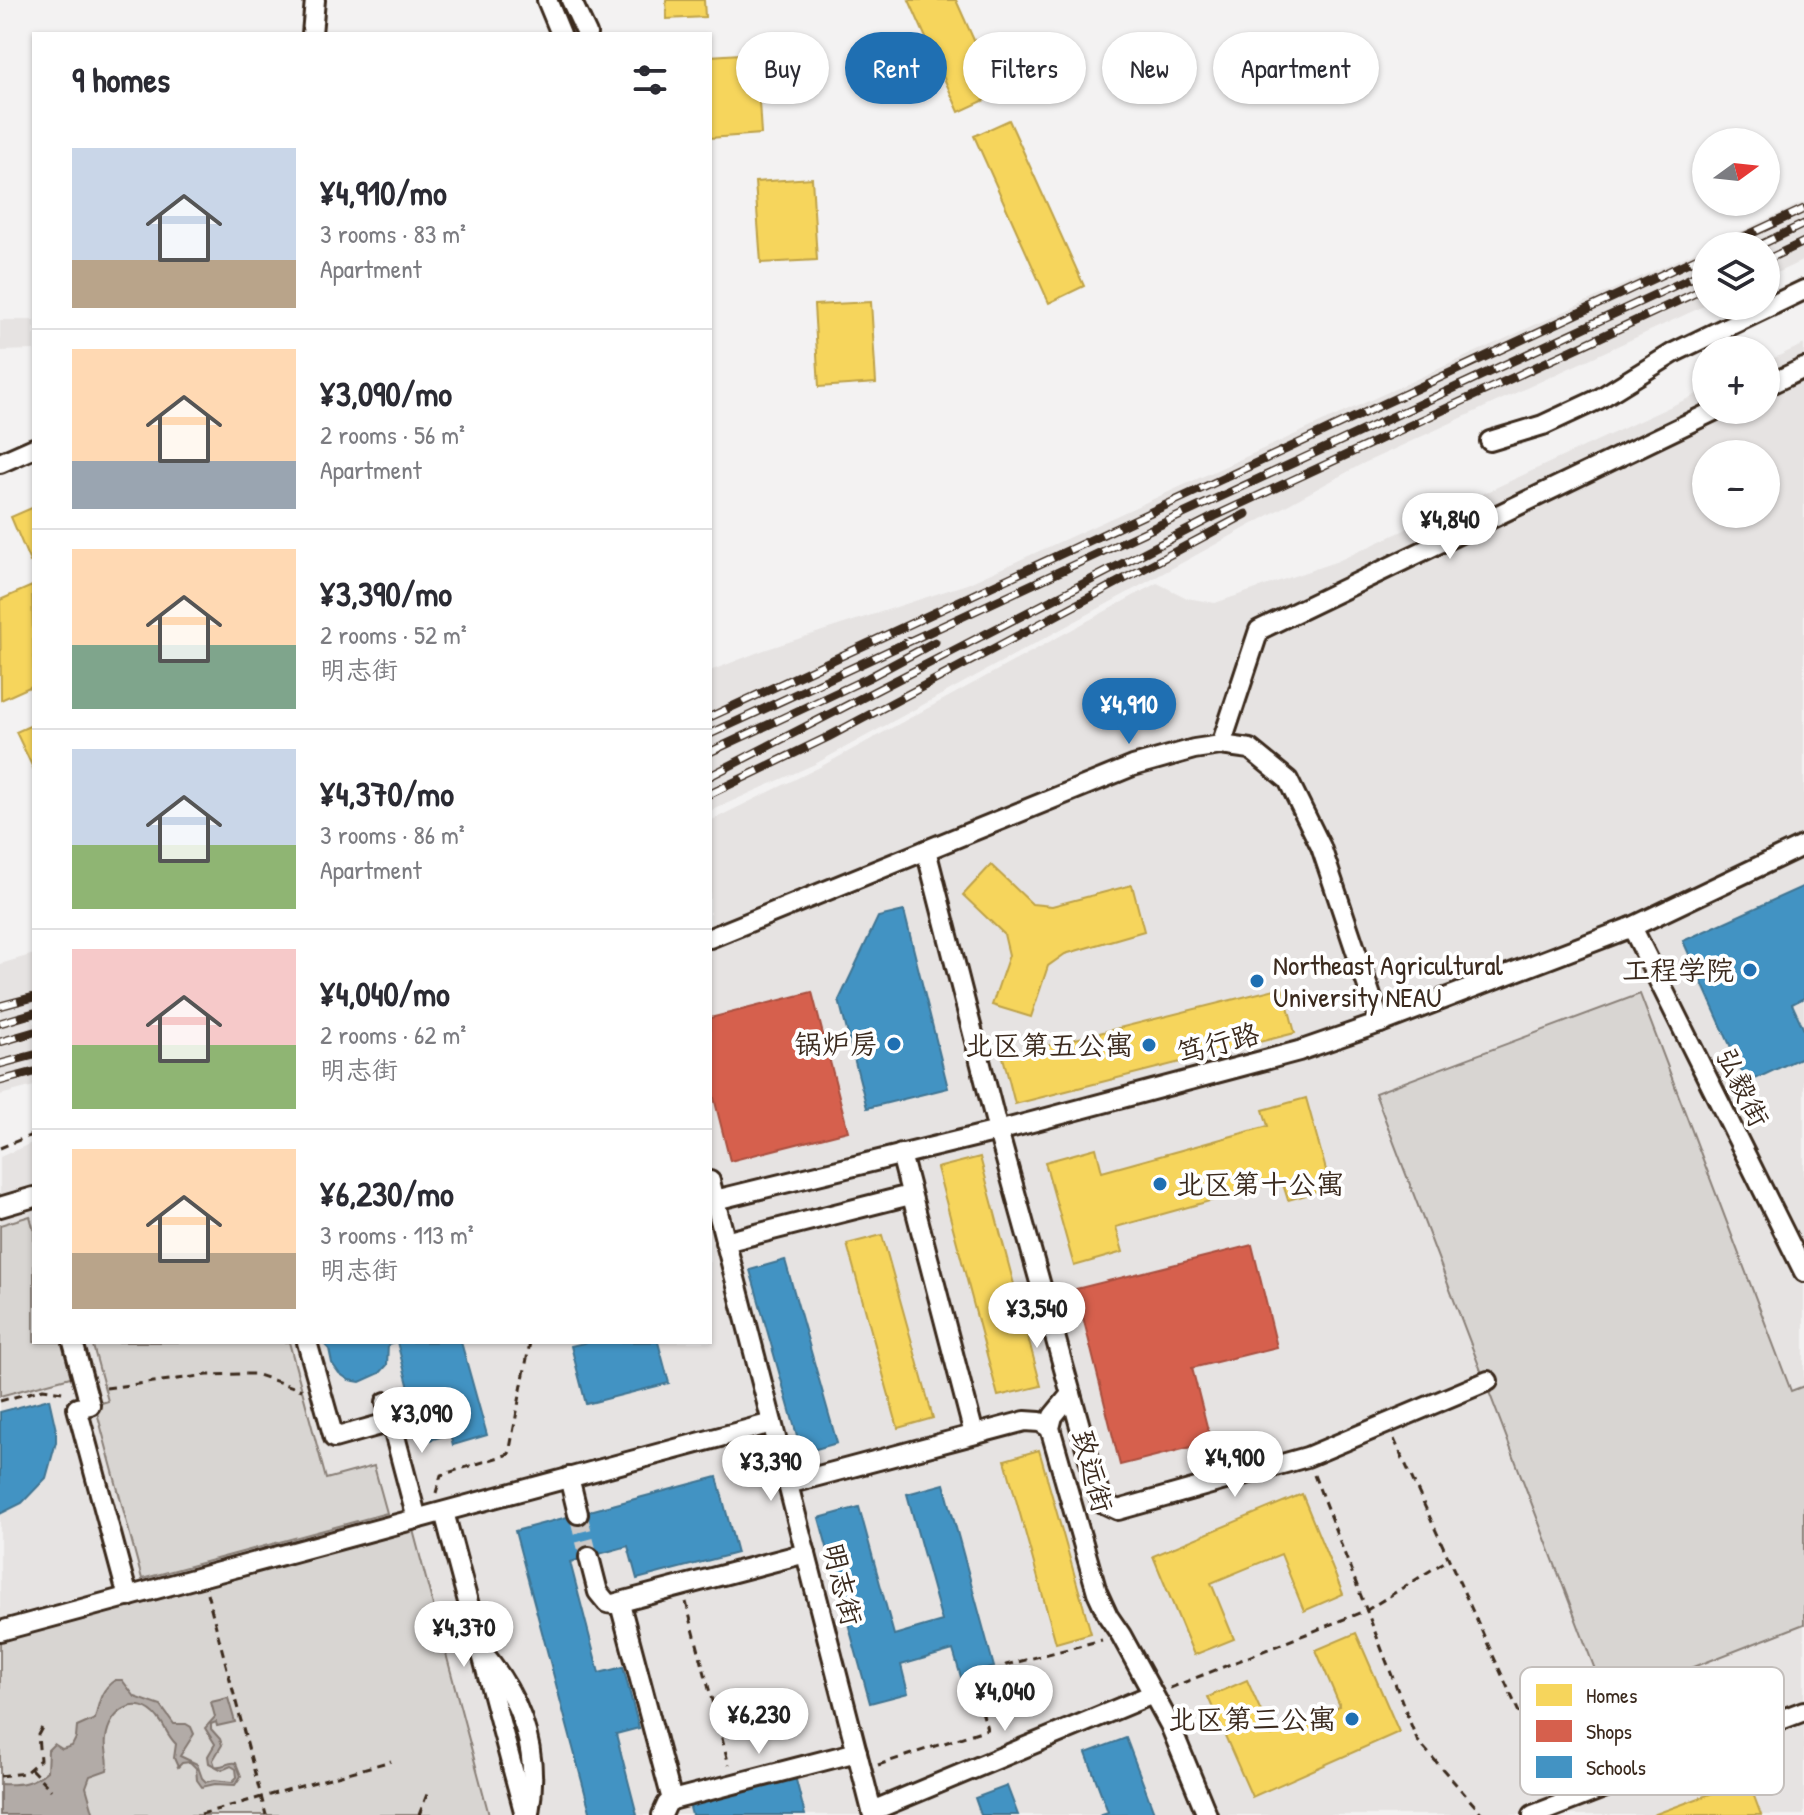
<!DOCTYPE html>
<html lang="en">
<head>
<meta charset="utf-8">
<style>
  body { margin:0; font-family:"Patrick Hand","LXGW WenKai TC",sans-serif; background:#f7f7f7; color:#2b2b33; height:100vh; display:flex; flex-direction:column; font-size:30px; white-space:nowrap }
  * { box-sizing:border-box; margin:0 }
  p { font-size:26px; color:#7c7c81 }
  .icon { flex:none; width:44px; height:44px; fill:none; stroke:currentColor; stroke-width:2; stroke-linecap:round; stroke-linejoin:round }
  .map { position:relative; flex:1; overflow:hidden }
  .details { position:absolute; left:32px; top:32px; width:680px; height:1312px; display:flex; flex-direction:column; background:#fff; border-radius:0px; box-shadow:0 2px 6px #0004 }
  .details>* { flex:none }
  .hud { position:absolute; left:736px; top:32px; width:760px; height:72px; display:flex; gap:16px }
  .needle { width:52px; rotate:75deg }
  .fabs { position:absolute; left:1692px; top:128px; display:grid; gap:16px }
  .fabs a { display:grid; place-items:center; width:88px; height:88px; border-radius:50%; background:#fff; box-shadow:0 2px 6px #0004; font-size:40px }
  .price { position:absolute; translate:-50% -68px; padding:0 18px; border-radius:28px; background:#fff; color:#222; font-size:26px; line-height:52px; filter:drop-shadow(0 2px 4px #0008) }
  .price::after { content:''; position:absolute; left:50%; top:48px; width:24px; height:18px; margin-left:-12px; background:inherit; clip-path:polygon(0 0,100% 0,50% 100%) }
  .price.selected { background:#1f6fb2; color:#fff }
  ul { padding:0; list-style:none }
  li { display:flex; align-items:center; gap:24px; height:200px; padding:0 40px }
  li+li { border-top:2px solid #e1e1e2 }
  li span { display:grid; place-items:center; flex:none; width:224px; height:160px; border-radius:0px; color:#555 }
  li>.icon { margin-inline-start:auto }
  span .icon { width:96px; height:96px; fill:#fffc; stroke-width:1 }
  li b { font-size:34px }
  h2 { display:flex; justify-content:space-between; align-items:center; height:96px; padding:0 40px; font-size:34px }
  .pill { padding:0 28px; border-radius:36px; background:#fff; box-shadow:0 2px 6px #0004; font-size:28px; line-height:72px }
  .pill.selected { background:#1f6fb2; color:#fff }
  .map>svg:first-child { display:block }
  .built { fill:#e6e3e2; fill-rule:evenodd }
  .green { fill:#d8d5d2; stroke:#8a8078; stroke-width:2 }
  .water { fill:#b2aba7; stroke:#827770; stroke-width:2 }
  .homes { fill:#f6d55c; stroke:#bea249; stroke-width:2 }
  .shops { fill:#d6604d; stroke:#a8503f; stroke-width:2 }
  .schools { fill:#4393c3; stroke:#417492; stroke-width:2 }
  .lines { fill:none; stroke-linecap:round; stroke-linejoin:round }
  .minor-tunnel { stroke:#cecac8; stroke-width:18; stroke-dasharray:18 9; stroke-linecap:butt }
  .minor-casing { stroke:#3b2a1e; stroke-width:24 }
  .path { stroke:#3b2a1e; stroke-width:3; stroke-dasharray:8 6; stroke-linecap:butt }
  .minor { stroke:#fff; stroke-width:18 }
  .rail-casing { stroke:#3b2a1e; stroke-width:9 }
  .rail { stroke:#fff; stroke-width:6; stroke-dasharray:18; stroke-linecap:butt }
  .poi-dot { fill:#1f6fb2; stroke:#fff; stroke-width:3 }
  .labels { text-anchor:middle; stroke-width:8; stroke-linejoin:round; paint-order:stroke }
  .poi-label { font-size:28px; fill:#3b2a1e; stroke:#fff; text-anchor:end }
  .street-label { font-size:28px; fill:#3b2a1e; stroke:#fff }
  .key { fill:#fff; stroke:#c4bfbc; stroke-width:2 }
  .key-label { font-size:22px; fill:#3b2a1e }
</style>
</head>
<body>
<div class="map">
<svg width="1804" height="1815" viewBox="0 0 1804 1815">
  <rect width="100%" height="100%" fill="#f3f2f2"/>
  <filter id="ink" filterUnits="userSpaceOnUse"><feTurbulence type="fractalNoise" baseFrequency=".0125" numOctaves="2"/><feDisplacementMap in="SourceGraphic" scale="16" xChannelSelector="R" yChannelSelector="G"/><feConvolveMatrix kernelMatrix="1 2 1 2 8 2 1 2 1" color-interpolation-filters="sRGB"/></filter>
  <g filter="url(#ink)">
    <g class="built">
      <polygon points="1804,202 1804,260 1766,278 1766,246 1709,246"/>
      <polygon points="1706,247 1706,305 1362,464 815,764 710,811 710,671 764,650 967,584"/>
      <polygon points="0,320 34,320 34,350 0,351"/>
      <path d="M1804,344V1815H0V1157L34,1142V1342H710V821L822,766L1157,583L1187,598L1215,603L1338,561L1706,390V410H1766V362ZM1706,454H1766V514H1706Z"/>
      <polygon points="34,954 34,1086 0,1095 0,964"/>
    </g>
    <g class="green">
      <polygon points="1640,994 1791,1391 1804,1386 1804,1624 1607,1701 1375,1093"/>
      <polygon points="30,1216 34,1231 34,1342 64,1342 74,1376 0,1396 0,1225"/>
      <polygon points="92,1342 289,1342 326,1479 374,1466 387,1513 142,1579 95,1405 108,1401"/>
      <polygon points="413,1530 489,1815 0,1815 0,1641"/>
    </g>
    <path class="water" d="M115,1680H122L135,1697L161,1706L174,1724H186L191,1727L194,1734L180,1756L197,1764L202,1778L206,1782L214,1780L232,1782L237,1777L236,1769L231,1766L222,1770L209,1763L208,1756L215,1744L205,1728L215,1717L211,1702L228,1698L235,1722L217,1726L216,1722L211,1724V1729L220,1739L222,1745L213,1760L215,1766C224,1768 228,1761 236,1763L241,1776L235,1785L215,1784L202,1787L197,1780L196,1768L190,1762L182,1763L178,1767L174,1758L176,1744C166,1734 166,1727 158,1718C138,1693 109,1710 106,1739C104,1750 110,1759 107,1770L90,1776L86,1787L94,1815H0V1784C19,1785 32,1784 47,1771L48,1750L54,1744L62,1749L72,1746L76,1738L77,1727L95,1719C99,1703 100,1690 115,1680Z"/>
    <g class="homes">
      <polygon points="666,0 704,0 705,17 667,19"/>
      <polygon points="909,0 956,0 998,94 959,112"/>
      <polygon points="756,53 761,134 710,138 710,56"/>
      <polygon points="1009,120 1084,286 1049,303 974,136"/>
      <polygon points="812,178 817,260 761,263 755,182"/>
      <polygon points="871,302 876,383 819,387 814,305"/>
      <polygon points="34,507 34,560 30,562 11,517"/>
      <polygon points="32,586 34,685 1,700 0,600"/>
      <polygon points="34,724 34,770 16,732"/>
      <polygon points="991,865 1032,904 1052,906 1132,885 1144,931 1065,954 1048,966 1031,1017 992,1005 1009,955 1004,934 963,895"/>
      <polygon points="1283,987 1295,1033 1015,1104 1003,1057"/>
      <polygon points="1306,1098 1331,1188 1288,1200 1282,1181 1116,1227 1123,1252 1074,1266 1045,1162 1096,1148 1102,1172 1268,1126 1263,1110"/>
      <polygon points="980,1157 1041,1386 998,1396 937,1168"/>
      <polygon points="882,1235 933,1418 898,1428 847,1244"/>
      <polygon points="1039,1450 1091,1633 1056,1643 1005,1460"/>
      <polygon points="1302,1494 1343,1594 1304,1611 1281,1554 1211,1583 1234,1639 1194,1655 1153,1556"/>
      <polygon points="1356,1633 1399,1732 1252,1797 1208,1697 1247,1680 1272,1736 1340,1706 1316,1650"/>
      <polygon points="1748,1780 1761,1815 1653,1815"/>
    </g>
    <g class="shops">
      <polygon points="812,992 848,1131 730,1161 710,1082 710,1018"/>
      <polygon points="1252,1245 1277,1347 1192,1368 1211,1442 1120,1465 1076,1289"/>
    </g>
    <g class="schools">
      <polygon points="1804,886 1804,998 1792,1004 1804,1030 1804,1056 1747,1083 1683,941"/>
      <polygon points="904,911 948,1088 867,1108 839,1000 878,917"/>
      <polygon points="785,1260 837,1443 802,1453 750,1270"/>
      <polygon points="322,1342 395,1342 388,1344 387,1365 380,1373 360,1382 349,1380 339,1373 332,1363 329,1349"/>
      <polygon points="397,1342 461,1342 487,1435 453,1445 450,1434 423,1442"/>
      <polygon points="588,1342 658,1342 669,1383 586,1404 571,1346"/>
      <polygon points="49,1399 56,1430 56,1442 46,1478 22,1503 0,1514 0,1412"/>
      <polygon points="717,1477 737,1553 637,1579 628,1546 570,1562 599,1673 623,1667 639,1728 616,1734 637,1815 591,1815 515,1531"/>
      <polygon points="944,1484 994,1667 961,1677 953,1650 901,1665 908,1693 870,1703 819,1518 859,1507 894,1635 942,1621 907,1494"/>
      <polygon points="1126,1738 1155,1815 1099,1815 1108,1812 1086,1753"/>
      <polygon points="795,1776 805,1815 692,1815 689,1804"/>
      <polygon points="1007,1786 1018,1815 981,1815 975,1798"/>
    </g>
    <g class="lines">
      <polyline class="minor-tunnel" points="578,1514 589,1557"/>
      <g class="minor-casing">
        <g id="minor">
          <polyline points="547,0 561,34"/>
          <polyline points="571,0 587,34"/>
          <polyline points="312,34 315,0"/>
          <polyline points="1766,386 1804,368"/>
          <polyline points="1490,441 1543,425 1599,399 1675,352 1804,290"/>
          <polyline points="0,463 34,448"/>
          <polyline points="1221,745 1259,630 1716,410"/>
          <polyline points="926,850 998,1131 1071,1394 1053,1416 1050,1428 1097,1592 1108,1616 1121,1635 1170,1725 1207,1815"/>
          <polyline points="1632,927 1804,1272"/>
          <polyline points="710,938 1133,766 1194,749 1221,745 1250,749 1288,780 1321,847 1380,1023"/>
          <polyline points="901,1154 974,1434"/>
          <polyline points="710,1181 873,1815"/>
          <polyline points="715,1200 998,1131 1299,1051 1380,1023 1632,927 1804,845"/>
          <polyline points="0,1207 34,1197"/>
          <polyline points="725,1242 910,1195"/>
          <polyline points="73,1342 90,1405 77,1408 128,1597"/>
          <polyline points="307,1342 334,1438 391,1422"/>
          <polyline points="1071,1394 1101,1502 1118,1510 1307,1457 1488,1381"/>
          <polyline points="386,1402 417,1519"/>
          <polyline points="569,1477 578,1514"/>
          <polyline points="788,1484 1025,1421 1040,1422 1050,1428"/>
          <polyline points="444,1512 525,1815"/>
          <polyline points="589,1557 598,1592 607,1603 613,1604 806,1553"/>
          <polyline points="620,1604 672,1800 667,1804 662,1815"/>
          <polyline points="0,1631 772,1423"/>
          <path d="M485,1655C523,1702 540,1753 529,1813"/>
          <polyline points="672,1800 857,1752"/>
          <polyline points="872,1811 1153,1694"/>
          <polyline points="1533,1815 1804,1711"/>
        </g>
      </g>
      <g class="path">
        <polyline points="0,1148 34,1134"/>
        <polyline points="106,1388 208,1375 243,1374 255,1374 302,1390"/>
        <polyline points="0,1401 43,1389 68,1393"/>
        <polyline points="1394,1439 1554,1789"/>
        <polyline points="1314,1475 1417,1740 1483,1815"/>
        <polyline points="436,1493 441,1475 509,1454 530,1342"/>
        <polyline points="207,1593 266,1815"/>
        <polyline points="686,1602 729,1765"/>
        <polyline points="1170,1688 1367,1610 1449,1559"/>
        <polyline points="878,1765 987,1729 975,1686 1006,1665 1102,1640"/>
        <polyline points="31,1769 51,1790"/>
        <polyline points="0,1776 25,1773 40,1760 38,1735 44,1724"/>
        <polyline points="201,1814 391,1761"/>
        <polyline points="419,1815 429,1789"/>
      </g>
      <use href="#minor" class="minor"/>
      <g class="rail-casing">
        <g id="rail">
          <polyline points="1724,246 1804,209"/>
          <polyline points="1758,246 1804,224"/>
          <polyline points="1766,260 1804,242"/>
          <polyline points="710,717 1706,254"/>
          <polyline points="710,734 1706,271"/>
          <polyline points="710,752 868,678 935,642"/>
          <polyline points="710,776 1215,516 1706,288"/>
          <polyline points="710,794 828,737 1246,514"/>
          <polyline points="0,1006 34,997"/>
          <polyline points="0,1023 34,1013"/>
          <polyline points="0,1042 34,1032"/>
          <polyline points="0,1064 34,1055"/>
          <polyline points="0,1081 34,1072"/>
        </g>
      </g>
      <use href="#rail" class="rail"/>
    </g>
  </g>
  <g class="poi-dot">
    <circle cx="1750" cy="970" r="8"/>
    <circle cx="1257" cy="981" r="8"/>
    <circle cx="894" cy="1044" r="8"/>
    <circle cx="1149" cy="1045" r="8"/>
    <circle cx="1160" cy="1184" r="8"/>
    <circle cx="1352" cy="1719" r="8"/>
  </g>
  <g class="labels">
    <g class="poi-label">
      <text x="1273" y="975" text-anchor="start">Northeast Agricultural<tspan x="1273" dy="32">University NEAU</tspan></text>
      <text x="1734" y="980">工程学院</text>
      <text x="878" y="1054">锅炉房</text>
      <text x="1133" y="1055">北区第五公寓</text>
      <text x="1176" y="1194" text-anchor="start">北区第十公寓</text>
      <text x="1336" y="1729">北区第三公寓</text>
    </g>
    <g class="street-label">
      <text transform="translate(1218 1043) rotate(-15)" y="10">笃行路</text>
      <text transform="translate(1743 1087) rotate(64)" y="10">弘毅街</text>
      <text transform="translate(1093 1471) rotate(75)" y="10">致远街</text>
      <text transform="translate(843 1584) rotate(76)" y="10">明志街</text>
    </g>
  </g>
  <rect x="1520" y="1667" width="264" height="128" rx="12" class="key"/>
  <rect x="1536" y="1684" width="36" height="22" fill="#f6d55c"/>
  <rect x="1536" y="1720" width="36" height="22" fill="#d6604d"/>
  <rect x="1536" y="1756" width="36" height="22" fill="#4393c3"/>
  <g class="key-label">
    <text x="1586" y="1703">Homes</text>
    <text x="1586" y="1739">Shops</text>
    <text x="1586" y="1775">Schools</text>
  </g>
</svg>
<div class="fabs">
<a><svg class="needle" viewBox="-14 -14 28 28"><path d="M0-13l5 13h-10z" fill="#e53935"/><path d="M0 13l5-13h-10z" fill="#7c7c81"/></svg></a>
<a><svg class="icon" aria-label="layers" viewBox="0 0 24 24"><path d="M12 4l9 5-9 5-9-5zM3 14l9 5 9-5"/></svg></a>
<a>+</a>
<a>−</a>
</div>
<b class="price" style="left:1450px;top:561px">¥4,840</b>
<b class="price selected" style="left:1129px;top:746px">¥4,910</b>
<b class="price" style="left:1037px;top:1350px">¥3,540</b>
<b class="price" style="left:422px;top:1455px">¥3,090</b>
<b class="price" style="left:1235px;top:1499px">¥4,900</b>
<b class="price" style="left:771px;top:1503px">¥3,390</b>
<b class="price" style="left:464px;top:1669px">¥4,370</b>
<b class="price" style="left:1005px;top:1733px">¥4,040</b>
<b class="price" style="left:759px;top:1756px">¥6,230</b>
<div class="hud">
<a class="pill">Buy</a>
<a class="pill selected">Rent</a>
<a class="pill">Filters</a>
<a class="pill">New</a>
<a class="pill">Apartment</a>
</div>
<section class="details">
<h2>9 homes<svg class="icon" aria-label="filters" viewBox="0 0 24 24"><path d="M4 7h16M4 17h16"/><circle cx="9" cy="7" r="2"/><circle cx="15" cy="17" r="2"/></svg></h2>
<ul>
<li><span style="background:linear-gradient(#c9d6e8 70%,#b9a48a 0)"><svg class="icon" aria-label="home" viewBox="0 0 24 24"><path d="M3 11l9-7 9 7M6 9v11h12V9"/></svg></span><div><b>¥4,910/mo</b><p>3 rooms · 83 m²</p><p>Apartment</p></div></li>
<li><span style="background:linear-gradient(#ffd9b3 70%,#9aa5b1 0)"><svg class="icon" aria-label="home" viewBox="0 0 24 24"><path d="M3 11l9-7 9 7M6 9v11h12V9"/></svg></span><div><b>¥3,090/mo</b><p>2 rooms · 56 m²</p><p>Apartment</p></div></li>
<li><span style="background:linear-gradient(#ffd9b3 60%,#7fa58c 0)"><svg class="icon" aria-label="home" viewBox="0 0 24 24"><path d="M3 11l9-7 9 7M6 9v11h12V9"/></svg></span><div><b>¥3,390/mo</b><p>2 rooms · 52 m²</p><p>明志街</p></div></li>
<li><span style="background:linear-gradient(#c9d6e8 60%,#8fb573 0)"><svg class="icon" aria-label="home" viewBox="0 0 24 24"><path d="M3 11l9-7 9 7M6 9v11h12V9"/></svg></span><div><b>¥4,370/mo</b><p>3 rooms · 86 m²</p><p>Apartment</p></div></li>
<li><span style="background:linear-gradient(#f6c9c9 60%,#8fb573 0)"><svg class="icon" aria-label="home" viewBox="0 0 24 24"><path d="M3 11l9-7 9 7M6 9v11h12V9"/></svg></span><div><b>¥4,040/mo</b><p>2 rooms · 62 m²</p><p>明志街</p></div></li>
<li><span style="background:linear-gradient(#ffd9b3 65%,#b9a48a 0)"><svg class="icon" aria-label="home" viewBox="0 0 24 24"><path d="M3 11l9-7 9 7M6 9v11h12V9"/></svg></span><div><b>¥6,230/mo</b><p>3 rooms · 113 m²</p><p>明志街</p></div></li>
</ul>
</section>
</div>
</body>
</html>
